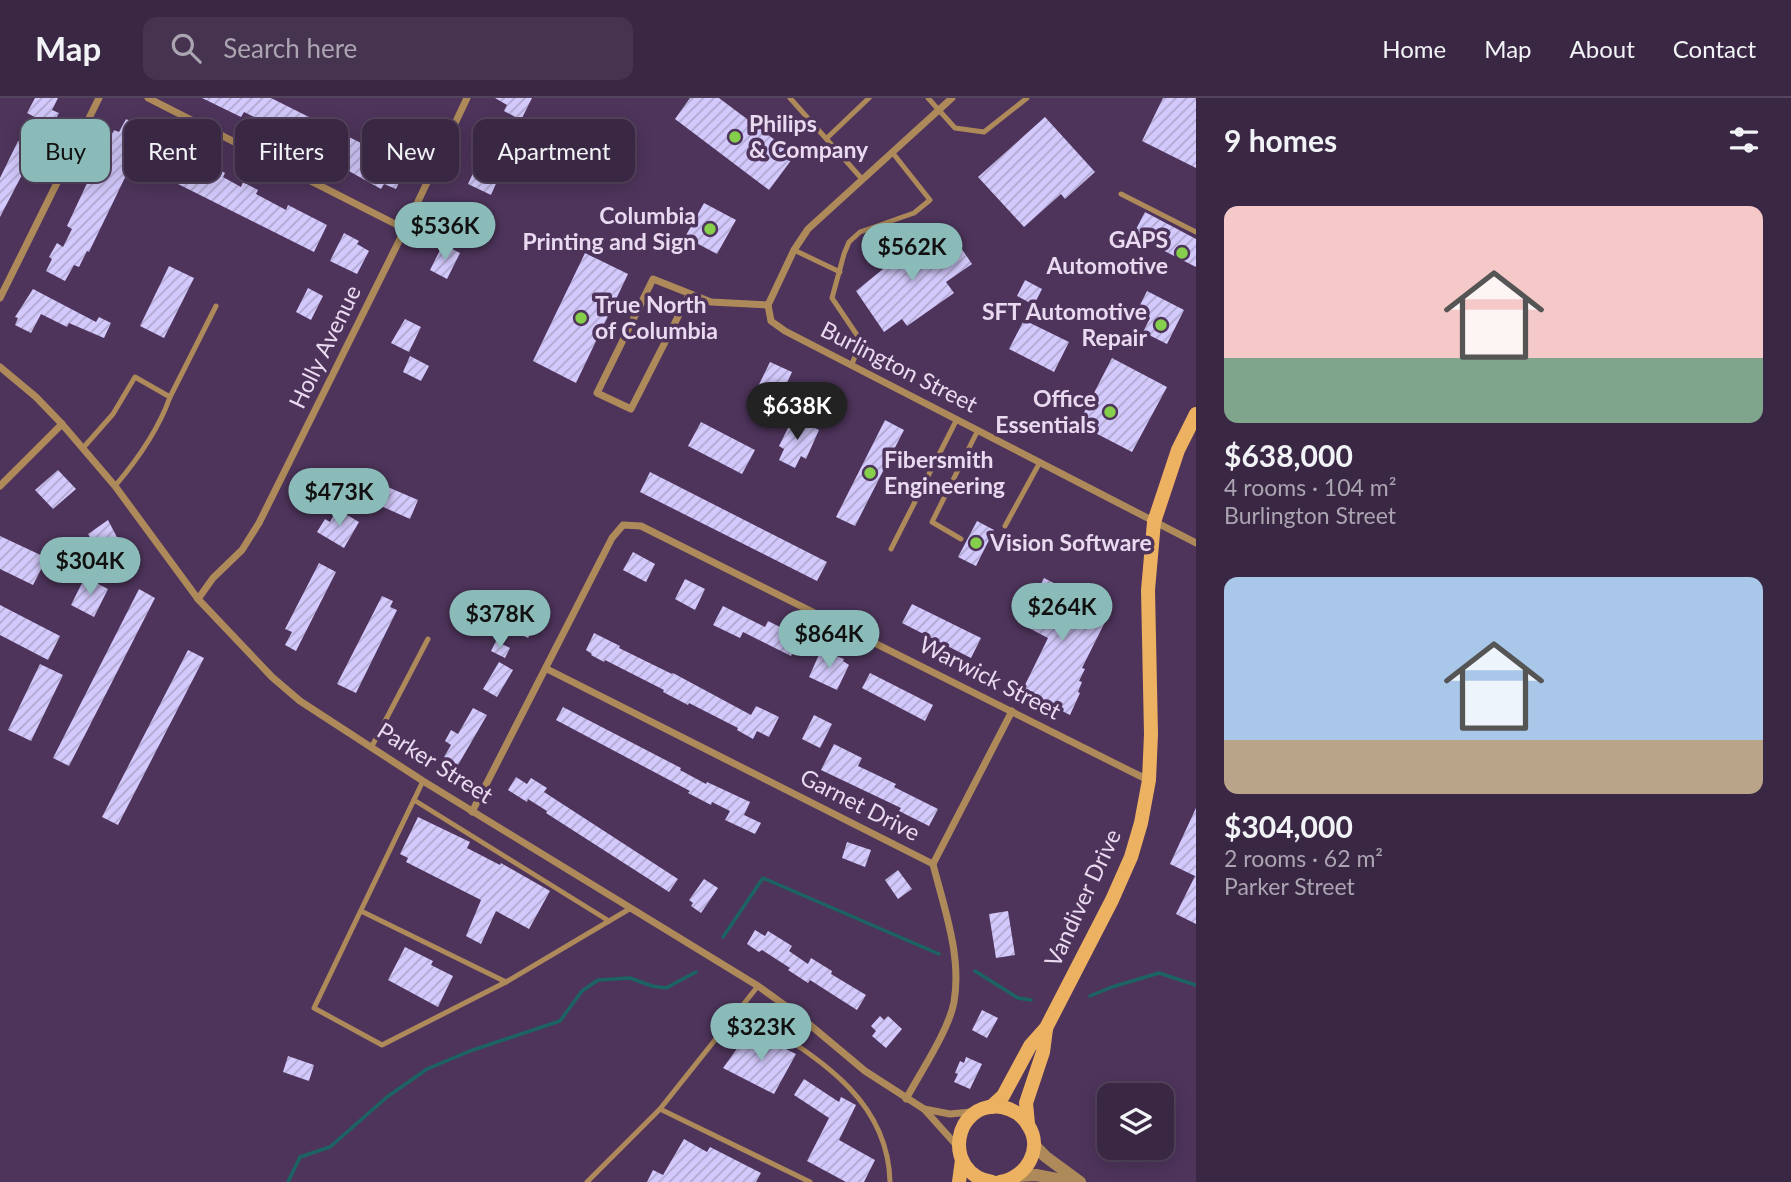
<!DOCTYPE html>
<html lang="en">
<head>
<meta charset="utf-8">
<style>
  body { margin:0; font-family:Lato,sans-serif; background:#45334f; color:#f1f3f6; height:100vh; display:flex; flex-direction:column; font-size:26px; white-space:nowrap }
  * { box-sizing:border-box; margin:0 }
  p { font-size:23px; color:#aba5b2 }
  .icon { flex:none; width:38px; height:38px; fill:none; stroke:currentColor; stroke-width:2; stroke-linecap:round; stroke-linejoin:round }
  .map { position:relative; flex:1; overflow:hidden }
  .side { display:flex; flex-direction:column; background:#3a2744; width:595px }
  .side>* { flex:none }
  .hud { position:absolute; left:21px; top:21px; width:665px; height:63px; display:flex; gap:14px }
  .tools { position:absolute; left:1097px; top:985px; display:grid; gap:14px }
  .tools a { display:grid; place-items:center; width:77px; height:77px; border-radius:14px; background:#3a2744; box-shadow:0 4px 18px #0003,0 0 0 2px #54445d; font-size:35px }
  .price { position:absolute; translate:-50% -60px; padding:0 16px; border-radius:24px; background:#8bbbb9; color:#111; font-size:23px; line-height:46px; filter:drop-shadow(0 2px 4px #0008) }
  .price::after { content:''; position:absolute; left:50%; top:42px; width:21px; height:16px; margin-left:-10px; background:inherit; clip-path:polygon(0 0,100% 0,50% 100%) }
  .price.selected { background:#222; color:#fff }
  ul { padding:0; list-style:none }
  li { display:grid; align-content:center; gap:14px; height:371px; padding:0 28px }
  li span { display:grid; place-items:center; height:217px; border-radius:14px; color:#555 }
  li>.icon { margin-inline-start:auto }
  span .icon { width:126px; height:126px; fill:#fffc; stroke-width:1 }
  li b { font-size:30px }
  h2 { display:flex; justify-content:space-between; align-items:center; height:84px; padding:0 28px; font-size:30px }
  .tag { padding:0 24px; border-radius:14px; background:#3a2744; box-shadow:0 4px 18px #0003,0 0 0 2px #54445d; font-size:24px; line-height:63px }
  .tag.selected { background:#8bbbb9; color:#111 }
  header { display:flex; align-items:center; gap:42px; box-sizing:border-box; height:98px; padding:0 35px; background:#3a2744; border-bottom:2px solid #54445d }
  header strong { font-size:33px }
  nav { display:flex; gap:38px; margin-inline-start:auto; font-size:24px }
  .search { width:490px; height:63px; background:#45334f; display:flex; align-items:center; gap:18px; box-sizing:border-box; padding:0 24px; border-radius:14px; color:#aba5b2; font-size:26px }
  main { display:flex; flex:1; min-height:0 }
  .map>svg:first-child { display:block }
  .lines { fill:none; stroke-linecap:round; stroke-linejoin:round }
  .stream { stroke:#1c6463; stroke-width:3.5 }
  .building { fill:url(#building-hatch) }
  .service { stroke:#ae8a5a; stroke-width:5 }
  .minor { stroke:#ae8a5a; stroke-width:7 }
  .tertiary { stroke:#ae8a5a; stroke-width:12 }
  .secondary { stroke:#ecb262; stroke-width:14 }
  .poi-dot { fill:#85cf4c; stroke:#4e345b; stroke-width:2.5 }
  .labels { text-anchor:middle; stroke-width:7; stroke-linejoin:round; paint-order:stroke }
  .poi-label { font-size:23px; font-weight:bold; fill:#e9daf1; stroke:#4e345b; text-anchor:start }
  .street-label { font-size:23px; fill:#e9daf1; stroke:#4e345b }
</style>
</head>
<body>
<header>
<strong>Map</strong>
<div class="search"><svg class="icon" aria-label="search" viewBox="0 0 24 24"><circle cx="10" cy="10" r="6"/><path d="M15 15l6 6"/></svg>Search here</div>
<nav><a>Home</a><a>Map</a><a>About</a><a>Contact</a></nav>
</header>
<main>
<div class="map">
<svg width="1196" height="1084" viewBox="0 0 1196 1084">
  <defs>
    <pattern id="building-hatch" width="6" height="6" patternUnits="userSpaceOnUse" patternTransform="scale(1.75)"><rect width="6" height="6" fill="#d3c9fc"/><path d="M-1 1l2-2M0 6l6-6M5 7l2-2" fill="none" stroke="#b0a7cf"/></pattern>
  </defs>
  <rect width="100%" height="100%" fill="#4e345b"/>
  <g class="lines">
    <g class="stream">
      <polyline points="723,839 763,780 939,856"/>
      <polyline points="975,873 1018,900 1031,902"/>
      <polyline points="1090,898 1112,889 1159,875 1196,887"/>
      <polyline points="288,1084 300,1059 330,1049 387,999 427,971 470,953 560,923 582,893 598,882 630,880 652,888 666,890 696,874"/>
    </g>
  </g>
  <g class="building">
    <polygon points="35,0 58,0 52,12 59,15 52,28 27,15"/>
    <polygon points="202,0 271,0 407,68 396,91 384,86 381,91 347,72 350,67 328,56 325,61 311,54 314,50 291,38 279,33 277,38 263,31 266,25 244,14 241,19"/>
    <polygon points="495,0 532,0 521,22 504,13 507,7"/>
    <polygon points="690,0 719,0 795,57 769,92 675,21"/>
    <polygon points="1163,0 1196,0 1196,70 1142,43"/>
    <polygon points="1045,19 1095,74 1065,101 1061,96 1024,129 978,79"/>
    <polygon points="126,21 148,32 89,154 87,153 79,169 74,167 65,183 46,173 52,161 49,159 57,145 63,149 72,131 67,128 97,64 102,67 112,47 107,45 114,32 119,34"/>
    <polygon points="488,27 505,35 494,58 477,50"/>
    <polygon points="18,43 35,52 31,59 34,60 27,75 23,75 0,119 0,80"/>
    <polygon points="177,57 189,63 192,57 225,75 223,79 241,89 243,84 258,92 256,96 286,112 288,107 327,127 314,154 166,80"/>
    <polygon points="475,71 498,81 491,97 468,86"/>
    <polygon points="704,105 736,122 717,156 685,139"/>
    <polygon points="1145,114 1196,141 1196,169 1133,137"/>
    <polygon points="344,135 359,143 357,146 369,153 357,176 330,163"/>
    <polygon points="908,138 916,150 923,145 931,158 955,141 972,166 946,184 954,195 907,228 902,221 884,234 856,193 899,158 893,149"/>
    <polygon points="443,146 460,155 447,181 430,172"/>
    <polygon points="585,155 628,176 576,285 533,263"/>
    <polygon points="169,168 194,180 164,240 140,228"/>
    <polygon points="1025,182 1042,191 1034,207 1017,198"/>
    <polygon points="308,190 323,198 311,222 296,214"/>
    <polygon points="33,191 96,224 99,219 111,225 104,240 69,225 67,229 41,216 31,235 15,227 18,220 15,219"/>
    <polygon points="1147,193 1184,212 1167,246 1143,234 1150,220 1137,213"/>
    <polygon points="405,221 421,229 409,254 391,245"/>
    <polygon points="1024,222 1069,244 1054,274 1009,251"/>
    <polygon points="410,258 429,268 421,283 403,274"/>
    <polygon points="1112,260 1167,289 1132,354 1078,326"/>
    <polygon points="770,264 792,274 771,320 748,309"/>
    <polygon points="793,320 819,332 806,361 801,358 795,370 779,362 784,351 779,348"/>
    <polygon points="885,322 904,332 855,428 836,419"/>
    <polygon points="701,324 755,352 742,376 688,348"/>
    <polygon points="58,372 76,391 53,411 35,392"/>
    <polygon points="650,374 827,464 817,483 640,394"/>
    <polygon points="369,381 418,402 410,421 361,399"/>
    <polygon points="337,411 359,424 344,450 317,434 325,421 330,424"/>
    <polygon points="108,422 121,447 102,459 88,436"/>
    <polygon points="977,423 994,432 976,468 958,459"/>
    <polygon points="0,438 47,460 33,487 0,471"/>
    <polygon points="633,454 655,466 646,484 623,472"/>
    <polygon points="319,465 336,474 296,553 285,547 292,534 285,531"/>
    <polygon points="85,479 108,491 94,519 71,507"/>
    <polygon points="1044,480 1110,514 1082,570 1085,571 1079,583 1082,584 1078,594 1080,595 1070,617 1022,593 1048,540 1021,526"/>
    <polygon points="685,481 705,491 695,512 675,501"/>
    <polygon points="139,491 155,500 69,668 53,660"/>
    <polygon points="382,498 393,503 390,509 397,512 356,595 337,586"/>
    <polygon points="526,498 545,508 528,540 509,531"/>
    <polygon points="912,506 981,540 971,560 902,525"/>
    <polygon points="0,507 60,538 48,562 0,537"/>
    <polygon points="723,508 765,529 768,523 800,539 791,558 743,534 740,540 713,527"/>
    <polygon points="594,535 620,548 619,550 672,576 673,575 751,617 756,608 779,619 769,639 757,633 753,641 737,632 738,630 689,605 688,607 663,594 664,592 605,562 604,564 591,557 592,556 586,552"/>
    <polygon points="496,543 510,550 505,560 491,553"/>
    <polygon points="188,552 204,560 118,727 102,719"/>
    <polygon points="821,552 844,561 843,563 849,567 837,592 809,579"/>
    <polygon points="499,564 513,572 497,599 483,591"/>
    <polygon points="40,566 63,577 31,643 8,632"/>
    <polygon points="870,575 933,607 925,623 862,590"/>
    <polygon points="563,609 681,670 680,672 706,686 707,684 750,704 744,717 761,725 755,736 725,722 730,713 712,704 711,707 688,695 690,693 556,622"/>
    <polygon points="473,610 487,617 458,667 444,659 451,647 445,643 451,632 458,636"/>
    <polygon points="814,617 832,626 820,650 802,641"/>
    <polygon points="834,646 862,660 858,668 896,686 894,689 938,711 929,728 899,713 901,710 821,672"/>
    <polygon points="516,679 527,686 531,680 547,690 544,694 678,781 669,794 546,715 547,713 528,701 527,704 508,692"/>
    <polygon points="1196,710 1196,826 1176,816 1195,778 1170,766"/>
    <polygon points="418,719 470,744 467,750 500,767 501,765 550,793 529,831 496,813 481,846 466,838 481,802 406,764 408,760 400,756"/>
    <polygon points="847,744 871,752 865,769 842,760"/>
    <polygon points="898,772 912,791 898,801 885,782"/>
    <polygon points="704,781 718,790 701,815 691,808 693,805 689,802"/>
    <polygon points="1008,813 1015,857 996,860 989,816"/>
    <polygon points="755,832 765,838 768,833 792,848 789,853 808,866 811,860 832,873 831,876 866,897 857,912 810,882 808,885 788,872 790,870 762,852 759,854 747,846"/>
    <polygon points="405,849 433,863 431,867 453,878 438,909 388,882"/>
    <polygon points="982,912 998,920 987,940 972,932"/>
    <polygon points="880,918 884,922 888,918 902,931 886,950 872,938 876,933 871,928"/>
    <polygon points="749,934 764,945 766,941 796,956 774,996 723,970"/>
    <polygon points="288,958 314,967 309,983 283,974"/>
    <polygon points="966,959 982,966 970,991 954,984 958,976 955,975 960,963 964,965"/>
    <polygon points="804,981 839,1004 841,999 856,1007 839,1042 875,1062 864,1084 846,1084 807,1063 829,1020 794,997"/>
    <polygon points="684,1041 707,1054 710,1049 761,1075 756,1084 647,1084 653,1072 663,1077"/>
  </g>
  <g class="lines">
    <g class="service">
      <polyline points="790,0 862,81"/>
      <polyline points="928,0 955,30 984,34 1027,0"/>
      <polyline points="827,40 869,0"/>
      <polyline points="1121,96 1196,134"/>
      <polyline points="794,152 840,174"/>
      <polyline points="852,266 861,243 832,200 844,156 849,144 860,134 914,115 930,102 892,54"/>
      <polyline points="170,299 216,208"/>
      <path d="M83,350L113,316L135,279L170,299C158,333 138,361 115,388"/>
      <polyline points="1005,428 1040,364"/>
      <polyline points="961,441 932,424 978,332"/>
      <polyline points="891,451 957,321"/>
      <polyline points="371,650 428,541"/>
      <polyline points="423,683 314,910 382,947 506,884 631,810"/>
      <polyline points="414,702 609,823"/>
      <polyline points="361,813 506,884"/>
      <path d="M741,911C806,954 888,994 890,1084"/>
      <polyline points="660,1011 810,1084"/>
      <polyline points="587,1084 660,1011 758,888"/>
    </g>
    <g class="minor">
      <polyline points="148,0 405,131"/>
      <polyline points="952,0 808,131 794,152 768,207 771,223 785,233 1196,445"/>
      <polyline points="689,197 631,311 597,295 653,181 711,204 768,207"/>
      <polyline points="0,200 99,0"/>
      <polyline points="0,269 36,299 62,326 115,388 198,501 272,579 300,603 423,683 758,888 797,916 865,973 924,1011 959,1050"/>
      <polyline points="0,388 62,326"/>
      <polyline points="198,501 213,480 242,452 259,425 405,131 467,0"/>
      <path d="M547,571L933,766C944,810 962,858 954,904C949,932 920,975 906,1001"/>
      <polyline points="472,714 612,440 623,427 641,428 1148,682"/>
      <polyline points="933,766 1012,613"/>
      <polyline points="924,1011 950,1016 971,1014"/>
    </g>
    <g class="tertiary">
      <polyline points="1034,1047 1046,1059 1080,1084"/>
      <polyline points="1018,1078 1036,1077 1072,1084"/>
    </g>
    <g class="secondary">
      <polyline points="991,1009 1003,998 1030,948 1046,930 1112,802 1131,759 1141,725 1149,682 1151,636 1148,492 1154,424 1178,352 1196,316"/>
      <polyline points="1028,1026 1026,1005 1043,954 1046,931"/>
      <polyline points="959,1084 962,1062"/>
      <path d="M992,1084C941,1075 953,1002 1002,1009C1013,1011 1023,1018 1028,1027C1044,1051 1026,1080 1000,1084"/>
    </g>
  </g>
  <g class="poi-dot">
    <circle cx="735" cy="39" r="7"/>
    <circle cx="710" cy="131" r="7"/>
    <circle cx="1182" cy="155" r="7"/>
    <circle cx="581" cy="220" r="7"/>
    <circle cx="1161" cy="227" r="7"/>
    <circle cx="1110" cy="314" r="7"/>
    <circle cx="870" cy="375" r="7"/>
    <circle cx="976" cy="445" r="7"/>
  </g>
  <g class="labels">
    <g class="poi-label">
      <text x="749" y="34">Philips<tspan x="749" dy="26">&amp; Company</tspan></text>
      <text x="696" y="126" text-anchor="end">Columbia<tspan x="696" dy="26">Printing and Sign</tspan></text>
      <text x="1168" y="150" text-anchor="end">GAPS<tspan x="1168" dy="26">Automotive</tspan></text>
      <text x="595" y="215">True North<tspan x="595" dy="26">of Columbia</tspan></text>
      <text x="1147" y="222" text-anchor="end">SFT Automotive<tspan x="1147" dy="26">Repair</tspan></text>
      <text x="1096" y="309" text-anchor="end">Office<tspan x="1096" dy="26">Essentials</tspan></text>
      <text x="884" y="370">Fibersmith<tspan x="884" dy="26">Engineering</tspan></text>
      <text x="990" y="453">Vision Software</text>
    </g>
    <g class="street-label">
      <text transform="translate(325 249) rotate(-64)" y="8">Holly Avenue</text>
      <text transform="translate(899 269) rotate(27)" y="8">Burlington Street</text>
      <text transform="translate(990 580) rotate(27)" y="8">Warwick Street</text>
      <text transform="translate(435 665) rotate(32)" y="8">Parker Street</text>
      <text transform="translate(860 707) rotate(27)" y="8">Garnet Drive</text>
      <text transform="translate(1083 800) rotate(-65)" y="8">Vandiver Drive</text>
    </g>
  </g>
</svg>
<div class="tools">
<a><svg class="icon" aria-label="layers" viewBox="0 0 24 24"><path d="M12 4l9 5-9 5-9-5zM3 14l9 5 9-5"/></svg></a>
</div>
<b class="price" style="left:445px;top:164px">$536K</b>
<b class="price" style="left:912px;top:185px">$562K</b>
<b class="price selected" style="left:797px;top:344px">$638K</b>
<b class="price" style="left:339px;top:430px">$473K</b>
<b class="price" style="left:90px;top:499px">$304K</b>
<b class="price" style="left:1062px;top:545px">$264K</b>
<b class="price" style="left:500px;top:552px">$378K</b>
<b class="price" style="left:829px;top:572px">$864K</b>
<b class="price" style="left:761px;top:965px">$323K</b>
<div class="hud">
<a class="tag selected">Buy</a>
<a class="tag">Rent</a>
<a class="tag">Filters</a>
<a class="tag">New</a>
<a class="tag">Apartment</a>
</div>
</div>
<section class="side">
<h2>9 homes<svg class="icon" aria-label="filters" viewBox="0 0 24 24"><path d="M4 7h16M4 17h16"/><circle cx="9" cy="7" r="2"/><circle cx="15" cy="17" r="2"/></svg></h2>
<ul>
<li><span style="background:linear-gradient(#f6c9c9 70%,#7fa58c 0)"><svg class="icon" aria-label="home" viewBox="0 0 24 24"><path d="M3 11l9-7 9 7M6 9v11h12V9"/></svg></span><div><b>$638,000</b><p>4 rooms · 104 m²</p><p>Burlington Street</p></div></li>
<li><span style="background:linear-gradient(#a9c7e8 75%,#b9a48a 0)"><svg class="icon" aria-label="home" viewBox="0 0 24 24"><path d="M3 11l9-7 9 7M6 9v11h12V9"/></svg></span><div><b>$304,000</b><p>2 rooms · 62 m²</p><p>Parker Street</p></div></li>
</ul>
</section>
</main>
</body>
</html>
